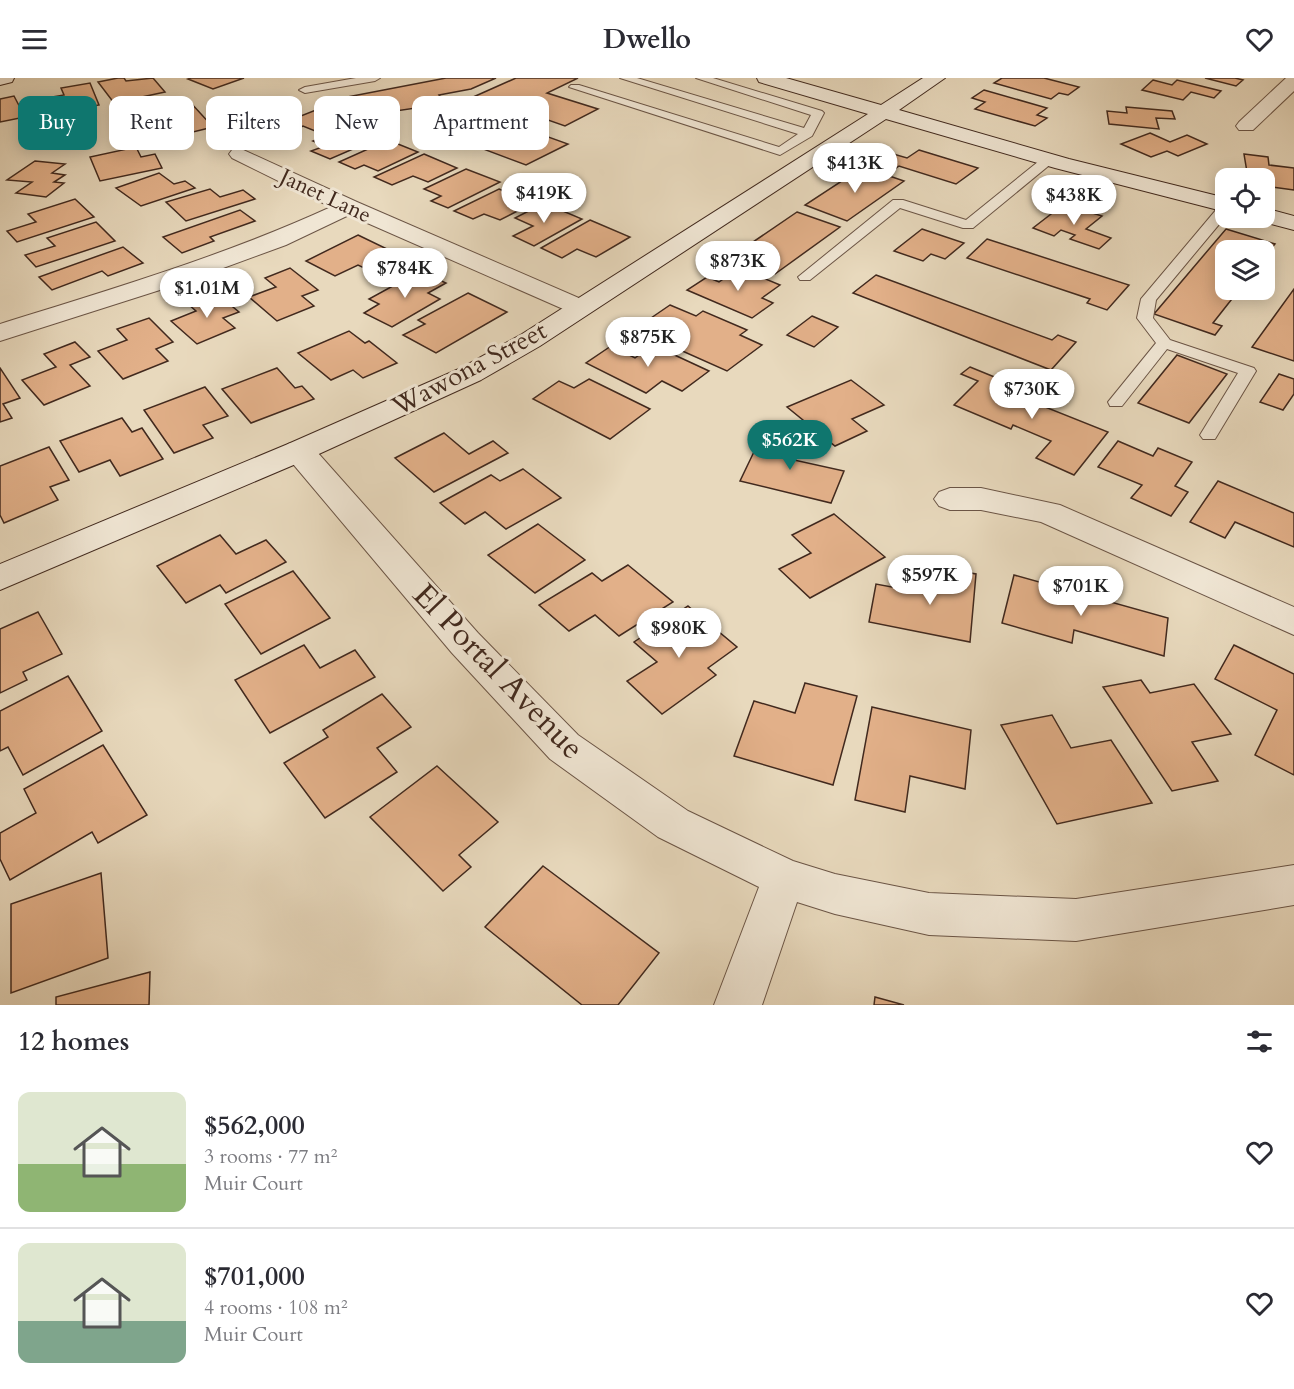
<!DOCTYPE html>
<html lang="en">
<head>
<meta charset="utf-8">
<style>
  body { margin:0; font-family:Cardo,serif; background:#f2f2f3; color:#2b2b33; height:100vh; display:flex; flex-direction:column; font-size:22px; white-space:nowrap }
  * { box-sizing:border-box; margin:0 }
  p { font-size:20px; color:#7c7c81 }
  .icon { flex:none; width:33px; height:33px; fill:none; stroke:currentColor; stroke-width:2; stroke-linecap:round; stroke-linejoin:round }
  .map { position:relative; height:927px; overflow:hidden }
  .side { display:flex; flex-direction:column; background:#fff; flex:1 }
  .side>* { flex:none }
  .hud { position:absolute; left:18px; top:18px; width:600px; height:54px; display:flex; gap:12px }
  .controls { position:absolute; left:1215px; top:90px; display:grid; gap:12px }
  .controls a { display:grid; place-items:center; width:60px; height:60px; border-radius:12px; background:#fff; box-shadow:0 3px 15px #0003; font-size:30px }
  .price { position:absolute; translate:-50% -51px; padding:0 14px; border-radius:21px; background:#fff; color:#222; font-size:20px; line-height:39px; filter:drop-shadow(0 2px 3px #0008) }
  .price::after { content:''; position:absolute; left:50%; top:36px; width:18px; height:14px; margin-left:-9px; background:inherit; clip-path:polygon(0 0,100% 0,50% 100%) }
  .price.active { background:#0f766e; color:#fff }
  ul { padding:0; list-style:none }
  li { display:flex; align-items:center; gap:18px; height:150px; padding:0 18px }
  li+li { border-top:2px solid #e1e1e2 }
  li span { display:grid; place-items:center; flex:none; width:168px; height:120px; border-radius:12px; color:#555 }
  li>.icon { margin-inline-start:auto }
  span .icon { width:72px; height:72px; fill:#fffc; stroke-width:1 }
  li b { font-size:26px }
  h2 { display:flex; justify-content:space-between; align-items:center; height:72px; padding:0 18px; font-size:26px }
  .chip { padding:0 21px; border-radius:12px; background:#fff; box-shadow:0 3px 15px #0003; font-size:21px; line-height:54px }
  .chip.active { background:#0f766e; color:#fff }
  header { display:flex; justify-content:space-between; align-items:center; height:78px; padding:0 18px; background:#fff; font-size:27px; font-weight:600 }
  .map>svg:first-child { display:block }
  .building { fill:#e2b089; stroke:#41291e; stroke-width:1.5 }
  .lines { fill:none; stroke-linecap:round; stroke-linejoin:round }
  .lane-casing { stroke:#6b5546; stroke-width:2 }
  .street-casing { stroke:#6b5546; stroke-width:2 }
  .secondary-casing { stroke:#41291e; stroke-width:2 }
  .lane { fill:#f0e6d4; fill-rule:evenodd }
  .street { fill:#f0e6d4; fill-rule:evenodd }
  .secondary { fill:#f0e6d4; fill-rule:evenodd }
  .labels { text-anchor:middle; stroke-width:6; stroke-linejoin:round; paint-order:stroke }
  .far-street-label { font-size:22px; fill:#41291e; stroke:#f0e6d4 }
  .street-label { font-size:26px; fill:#41291e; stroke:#f0e6d4 }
  .near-street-label { font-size:32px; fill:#41291e; stroke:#f0e6d4 }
</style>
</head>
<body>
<header><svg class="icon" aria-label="menu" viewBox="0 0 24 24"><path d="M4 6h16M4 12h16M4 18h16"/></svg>Dwello<svg class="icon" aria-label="heart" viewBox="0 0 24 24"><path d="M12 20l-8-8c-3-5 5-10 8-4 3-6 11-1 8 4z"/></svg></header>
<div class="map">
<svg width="1294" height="927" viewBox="0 0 1294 927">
  <rect width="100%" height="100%" fill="#e8d9bd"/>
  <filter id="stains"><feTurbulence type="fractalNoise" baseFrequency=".00333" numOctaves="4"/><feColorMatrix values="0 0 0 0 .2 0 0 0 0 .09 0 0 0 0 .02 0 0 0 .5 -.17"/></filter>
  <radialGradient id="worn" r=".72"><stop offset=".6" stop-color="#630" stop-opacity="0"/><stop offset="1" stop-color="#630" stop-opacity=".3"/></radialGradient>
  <g class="building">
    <polygon points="118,0 124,0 126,3 153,0 165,14 114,25 98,4"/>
    <polygon points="191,0 244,0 213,11 188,1"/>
    <polygon points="446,0 496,0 471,11 439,17 444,23 422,27 423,29 375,36 345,24 342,20"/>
    <polygon points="516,0 578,0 547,15 598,31 565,48 505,27 499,30 471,20"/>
    <polygon points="1002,0 1044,0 1079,9 1068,17 1059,15 1051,21 994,5"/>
    <polygon points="1205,0 1235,0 1243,2 1236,8"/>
    <polygon points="1153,2 1172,7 1177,2 1221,13 1214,20 1191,14 1183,22 1142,12"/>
    <polygon points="90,5 99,27 46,37 40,21 64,17 61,10"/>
    <polygon points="984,12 1047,30 1037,37 1047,40 1035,48 975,31 985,24 972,20"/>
    <polygon points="14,18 25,39 0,44 0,21"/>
    <polygon points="279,21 271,43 248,44 249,40 222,41 231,23"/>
    <polygon points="190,24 213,49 189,55 182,47 156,54 141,35"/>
    <polygon points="456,26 568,66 526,87 414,45"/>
    <polygon points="326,28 356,40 320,55 303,48 297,51 283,45"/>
    <polygon points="1126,29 1172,33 1175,41 1156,40 1159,51 1109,46 1107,33 1127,35"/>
    <polygon points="359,44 377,51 349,63 360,68 330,81 311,73 325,68 313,63"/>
    <polygon points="1150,55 1170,64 1187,57 1207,66 1178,78 1167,73 1151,79 1121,66"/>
    <polygon points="388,62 418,74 378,93 364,87 355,91 339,84"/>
    <polygon points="136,69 141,79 155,76 162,90 100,103 90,79"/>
    <polygon points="919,72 978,90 956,106 899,88 891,94 871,87 890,75 907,80"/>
    <polygon points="424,76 457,90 428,104 413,98 392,107 374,99"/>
    <polygon points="1244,76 1268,79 1269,87 1294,90 1294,112 1264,108 1264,100 1248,100"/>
    <polygon points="35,83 65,86 52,95 65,97 54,104 64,105 46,119 16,115 32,104 7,102"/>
    <polygon points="863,89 904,103 847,143 805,127"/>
    <polygon points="466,91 500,104 448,130 431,123 441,118 424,111"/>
    <polygon points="159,95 174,106 185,103 195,110 141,128 116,110"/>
    <polygon points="210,111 220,119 243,112 255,121 186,143 166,124"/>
    <polygon points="499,111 533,125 500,142 484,136 473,141 454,133"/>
    <polygon points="75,121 94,139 17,164 7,153 36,144 28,136"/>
    <polygon points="544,125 582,141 534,168 513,158 533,148 515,140"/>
    <polygon points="1064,126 1102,138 1086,151 1111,160 1099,171 1070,161 1075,157 1061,152 1054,158 1033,150"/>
    <polygon points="240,132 255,143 210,159 214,163 182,175 163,159"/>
    <polygon points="797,134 840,149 775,196 731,179"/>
    <polygon points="590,142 630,159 596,179 577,171 562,180 541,170"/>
    <polygon points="96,144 115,163 36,189 25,177 55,168 47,160"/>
    <polygon points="922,151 964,165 945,181 931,176 923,183 894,173"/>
    <polygon points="1226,151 1275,166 1264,179 1264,172 1226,172 1226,212 1239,212 1213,245 1222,248 1215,257 1154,236"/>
    <polygon points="358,157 420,187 390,202 358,187 335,198 306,183"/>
    <polygon points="987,161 1129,207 1107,232 1087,225 1090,221 967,180"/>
    <polygon points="123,169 143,185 108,198 102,193 52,212 39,199"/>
    <polygon points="290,190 318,212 302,218 314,228 277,243 249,219 276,209 265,200"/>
    <polygon points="739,190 780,207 762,220 773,225 752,240 687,212 707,199 719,204"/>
    <polygon points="420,193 446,205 428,215 440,221 392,249 364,235 379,226 369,221"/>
    <polygon points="876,197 1052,262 1058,257 1076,264 1051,292 853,215"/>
    <polygon points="1294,211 1294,283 1252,269"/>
    <polygon points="216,215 239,234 223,240 235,250 197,266 171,243 196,233 188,226"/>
    <polygon points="468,215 507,234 436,275 403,257 425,246 418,242"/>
    <polygon points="670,227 696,238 703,233 747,252 740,257 762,267 727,293 660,263 677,251 651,240"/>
    <polygon points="812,238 838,249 814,269 787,257"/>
    <polygon points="149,240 173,264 156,271 168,283 123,301 98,273 127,262 117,251"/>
    <polygon points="349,253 365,265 369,263 397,285 363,300 353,292 331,302 298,275"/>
    <polygon points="75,264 90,279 70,287 90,308 44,327 22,302 56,289 44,276"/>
    <polygon points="653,267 709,293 682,313 662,303 646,315 586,285 611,268 635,280"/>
    <polygon points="1177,277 1227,296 1189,345 1138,325"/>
    <polygon points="970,289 1036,316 1030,323 1108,354 1074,397 1036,380 1051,363 1013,347 1011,351 954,327 978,303 961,296"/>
    <polygon points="0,290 20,320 3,326 12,340 0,344"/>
    <polygon points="277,290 295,310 302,308 314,321 251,345 222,311"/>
    <polygon points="1279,296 1294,301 1294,316 1283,332 1260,324"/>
    <polygon points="589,301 650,331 610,361 533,321 559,303 574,310"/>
    <polygon points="851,302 884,327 852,341 867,353 835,368 787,329"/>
    <polygon points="205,309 228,338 203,347 213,360 174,375 144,332"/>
    <polygon points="122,340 132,354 142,350 163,381 120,398 110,382 79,394 60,363"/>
    <polygon points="444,355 469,376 493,363 508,375 434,414 395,380"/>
    <polygon points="763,355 802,364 794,382 844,393 831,425 740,403"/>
    <polygon points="1118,363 1153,378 1158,370 1192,384 1175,408 1188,414 1171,438 1131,420 1142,407 1098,389"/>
    <polygon points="49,369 69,402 50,409 58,422 4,445 0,437 0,388"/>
    <polygon points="523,391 561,420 506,451 485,434 465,446 440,425 491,397 500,403"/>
    <polygon points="1218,403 1294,435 1294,469 1235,444 1225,460 1190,444"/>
    <polygon points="834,436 885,479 810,520 779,491 811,475 792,457"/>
    <polygon points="538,446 585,482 535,515 488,477"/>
    <polygon points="220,457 236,476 266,462 286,484 226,515 220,507 186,525 157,488"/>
    <polygon points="628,487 673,524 619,558 595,537 569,553 539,527 592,495 602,503"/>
    <polygon points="934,489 976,496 970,564 869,544 876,506 930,516"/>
    <polygon points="293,493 330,540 261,576 225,526"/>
    <polygon points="1014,497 1168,540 1164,578 1074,552 1072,565 1002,545"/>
    <polygon points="688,528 737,569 708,590 716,597 662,636 627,603 657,584 634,564"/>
    <polygon points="38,534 62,576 23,594 27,602 0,615 0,551"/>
    <polygon points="304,567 320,590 355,572 375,599 270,655 235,602"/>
    <polygon points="1234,567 1294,596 1294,697 1255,677 1277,632 1215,601"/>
    <polygon points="68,598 102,653 23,697 8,669 0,673 0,633"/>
    <polygon points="1141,602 1150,615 1194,606 1231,656 1192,664 1218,703 1172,713 1103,609"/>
    <polygon points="805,605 857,618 833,707 734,678 754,623 795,635"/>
    <polygon points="382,616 411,649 377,670 397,694 325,740 284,685 328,659 323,652"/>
    <polygon points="872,629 971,652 965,711 910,698 905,734 855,722"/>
    <polygon points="1052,637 1071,670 1111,662 1152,725 1057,746 1001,647"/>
    <polygon points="103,667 147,737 98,765 92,754 10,802 0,781 0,755 36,735 24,711"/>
    <polygon points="437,688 498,744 459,777 471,789 443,813 370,739"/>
    <polygon points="543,788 659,875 618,927 582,927 485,849"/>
    <polygon points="101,795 108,880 11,915 11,826"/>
    <polygon points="150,894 149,927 56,927 56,919"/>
    <polygon points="875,919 904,927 874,927"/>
  </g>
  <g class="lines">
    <g class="lane-casing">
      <g id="lane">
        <polygon points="356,0 380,0 375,3 305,15 299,12 305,9"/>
        <polygon points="620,0 637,0 804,50 811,37 696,0 713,0 822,33 824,35 812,58 780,77 569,9 571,7 579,7 779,69 798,56"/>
        <polygon points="1048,78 1054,82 1052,85 973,150 963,150 900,130 810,202 800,202 798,199 893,122 903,122 966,142 1044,79"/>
        <polygon points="1226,125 1226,138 1156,222 1153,240 1170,262 1254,290 1256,293 1215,361 1203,361 1200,357 1238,295 1167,271 1122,328 1110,328 1108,324 1156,265 1137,240 1141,221 1221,126"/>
      </g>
    </g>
    <g class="street-casing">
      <g id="street">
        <polygon points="1286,0 1294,0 1294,13 1253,52 1239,52 1236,48 1239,44"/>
        <path d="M239,70L357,124L588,224L592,229L588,234L579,237L570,234L349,137L286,167L185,204L0,263V246C112,211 224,178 331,129L232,80L229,76L232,72Z"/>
        <polygon points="299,363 310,366 478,555 578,657 688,733 793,783 835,796 929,815 1076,821 1294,787 1294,827 1076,863 929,857 835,836 797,824 762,927 714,927 759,809 658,759 550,681 452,575 288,380 284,373 288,366"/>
        <polygon points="950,410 981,410 1060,427 1294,529 1294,557 1041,444 981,432 950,432 939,428 934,421 939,414"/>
      </g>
    </g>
    <g class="secondary-casing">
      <g id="secondary">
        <polygon points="0,0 14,0 12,4 0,7"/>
        <polygon points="757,0 786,0 881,27 923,0 945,0 899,32 1069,81 1226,120 1226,134 1055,90 886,41 540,268 481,302 310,380 0,512 0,486 288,366 461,290 522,256 868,36 759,4"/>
        <polygon points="1264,130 1294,138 1294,152 1256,142 1254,140 1264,140"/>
      </g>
    </g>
    <use href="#lane" class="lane"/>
    <use href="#street" class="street"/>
    <use href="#secondary" class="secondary"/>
  </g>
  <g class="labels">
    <g class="far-street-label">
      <text transform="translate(326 117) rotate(25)" y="8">Janet Lane</text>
    </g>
    <g class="street-label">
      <text transform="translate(469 290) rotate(-28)" y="9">Wawona Street</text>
    </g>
    <g class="near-street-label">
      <text transform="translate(499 593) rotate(46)" y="11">El Portal Avenue</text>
    </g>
  </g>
  <rect width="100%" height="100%" filter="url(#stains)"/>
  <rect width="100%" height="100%" fill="url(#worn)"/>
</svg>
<div class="controls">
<a><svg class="icon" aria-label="locate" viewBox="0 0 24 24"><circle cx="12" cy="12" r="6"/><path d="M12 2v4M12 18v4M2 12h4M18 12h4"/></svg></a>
<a><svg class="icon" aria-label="layers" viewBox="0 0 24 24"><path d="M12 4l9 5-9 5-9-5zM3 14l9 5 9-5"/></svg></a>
</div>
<b class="price" style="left:855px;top:116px">$413K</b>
<b class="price" style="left:544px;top:146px">$419K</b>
<b class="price" style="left:1074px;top:148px">$438K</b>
<b class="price" style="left:738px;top:214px">$873K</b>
<b class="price" style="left:405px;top:221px">$784K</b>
<b class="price" style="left:207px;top:241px">$1.01M</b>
<b class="price" style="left:648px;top:290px">$875K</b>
<b class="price" style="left:1032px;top:342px">$730K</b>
<b class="price active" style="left:790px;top:393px">$562K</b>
<b class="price" style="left:930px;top:528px">$597K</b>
<b class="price" style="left:1081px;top:539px">$701K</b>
<b class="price" style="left:679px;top:581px">$980K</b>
<div class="hud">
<a class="chip active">Buy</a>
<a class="chip">Rent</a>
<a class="chip">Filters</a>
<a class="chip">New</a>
<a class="chip">Apartment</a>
</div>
</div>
<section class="side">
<h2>12 homes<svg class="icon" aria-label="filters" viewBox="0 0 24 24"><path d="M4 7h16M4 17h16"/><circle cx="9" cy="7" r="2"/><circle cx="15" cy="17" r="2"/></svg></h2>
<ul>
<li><span style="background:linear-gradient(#dfe7d0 60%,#8fb573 0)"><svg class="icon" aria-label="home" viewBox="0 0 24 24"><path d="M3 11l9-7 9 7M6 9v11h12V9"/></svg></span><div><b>$562,000</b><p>3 rooms · 77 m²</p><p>Muir Court</p></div><svg class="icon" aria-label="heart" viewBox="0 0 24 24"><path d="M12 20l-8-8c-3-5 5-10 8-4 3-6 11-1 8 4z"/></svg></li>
<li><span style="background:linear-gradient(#dfe7d0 65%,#7fa58c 0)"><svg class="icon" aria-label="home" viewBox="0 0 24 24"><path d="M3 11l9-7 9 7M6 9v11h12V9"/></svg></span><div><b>$701,000</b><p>4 rooms · 108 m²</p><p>Muir Court</p></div><svg class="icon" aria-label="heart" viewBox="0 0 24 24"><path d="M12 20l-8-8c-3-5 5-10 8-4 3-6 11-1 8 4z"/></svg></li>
</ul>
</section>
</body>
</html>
